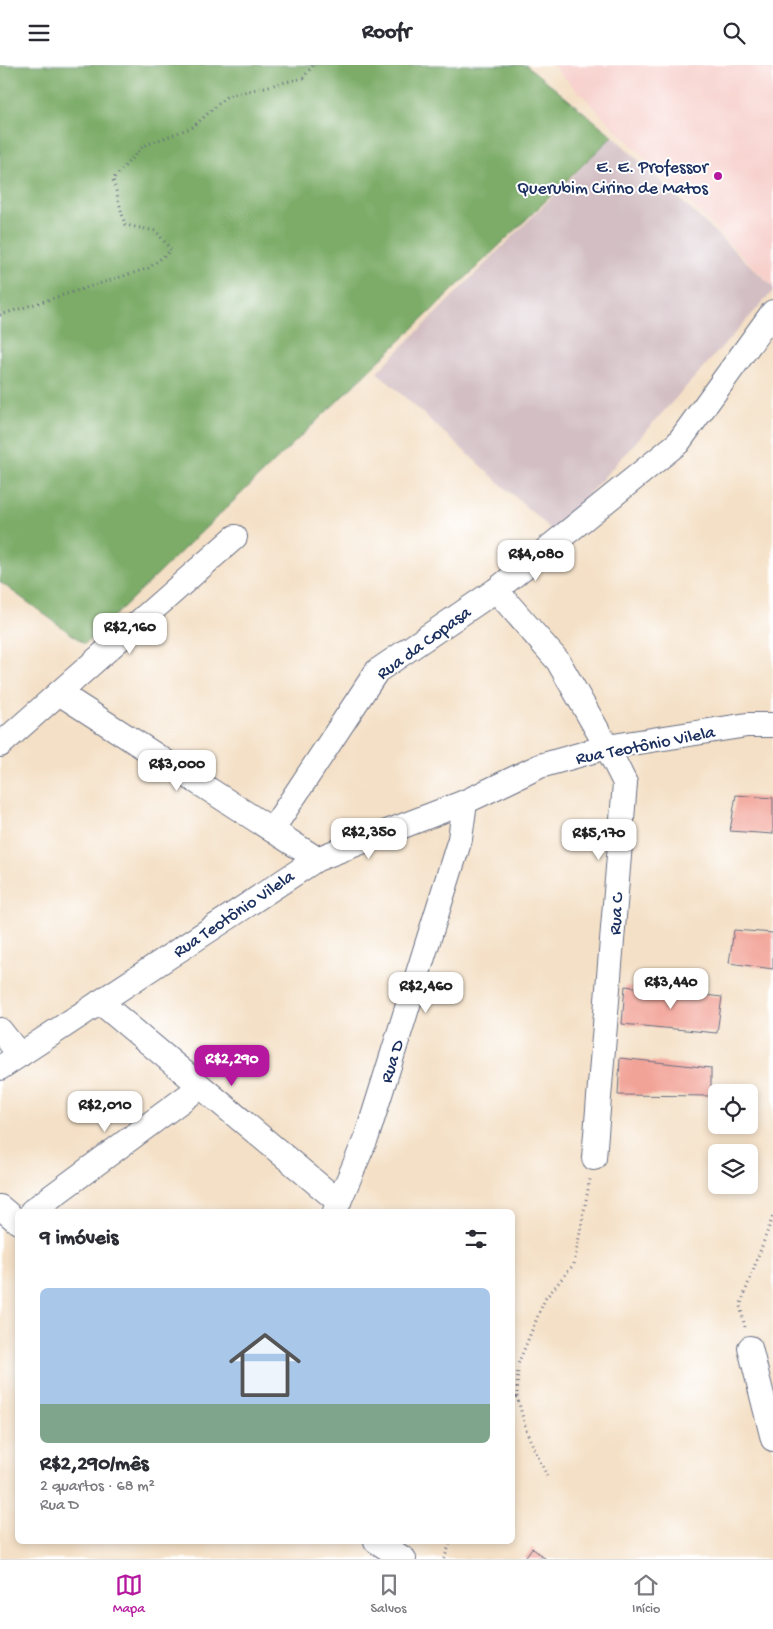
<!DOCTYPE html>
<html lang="pt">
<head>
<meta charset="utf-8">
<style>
  body { margin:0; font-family:"Gochi Hand",sans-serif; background:#f7f7f7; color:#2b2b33; height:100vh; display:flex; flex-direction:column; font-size:19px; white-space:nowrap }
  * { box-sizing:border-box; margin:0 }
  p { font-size:16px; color:#7c7c81 }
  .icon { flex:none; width:28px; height:28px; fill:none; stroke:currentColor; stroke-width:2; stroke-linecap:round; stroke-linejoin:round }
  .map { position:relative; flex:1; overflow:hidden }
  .sheet { position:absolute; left:15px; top:1144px; width:500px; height:335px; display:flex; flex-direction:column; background:#fff; border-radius:8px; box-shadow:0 2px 8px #0003 }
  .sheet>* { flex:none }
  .buttons { position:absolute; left:708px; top:1019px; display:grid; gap:10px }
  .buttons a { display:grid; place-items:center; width:50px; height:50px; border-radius:8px; background:#fff; box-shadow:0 2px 8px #0003; font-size:25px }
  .price { position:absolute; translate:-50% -42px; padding:0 11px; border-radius:10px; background:#fff; color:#222; font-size:16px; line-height:32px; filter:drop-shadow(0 1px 2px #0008) }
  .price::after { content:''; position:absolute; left:50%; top:30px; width:15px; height:11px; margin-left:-8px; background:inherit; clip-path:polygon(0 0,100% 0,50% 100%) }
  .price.on { background:#b5179e; color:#fff }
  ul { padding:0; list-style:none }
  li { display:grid; align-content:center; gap:10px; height:265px; padding:0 25px }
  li+li { border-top:1px solid #e1e1e2 }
  li span { display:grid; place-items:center; height:155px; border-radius:8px; color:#555 }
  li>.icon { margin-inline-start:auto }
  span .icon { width:90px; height:90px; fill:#fffc; stroke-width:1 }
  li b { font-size:21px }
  h2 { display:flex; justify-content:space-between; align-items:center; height:60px; padding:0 25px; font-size:21px }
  header { display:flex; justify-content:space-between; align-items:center; height:65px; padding:0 25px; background:#fff; font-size:22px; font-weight:700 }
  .menu { display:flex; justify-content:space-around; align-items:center; height:70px; border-top:1px solid #e1e1e2; background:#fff; font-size:14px; color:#7c7c81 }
  .menu a { display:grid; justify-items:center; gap:2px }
  .menu .on { color:#b5179e }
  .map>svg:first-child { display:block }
  .built { fill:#f7d0cc }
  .industrial { fill:#d2bec3 }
  .forest { fill:#7cac67; stroke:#4c6e62 }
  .building { fill:#f2a397 }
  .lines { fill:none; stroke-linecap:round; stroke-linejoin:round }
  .minor-casing { stroke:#676d82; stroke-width:26 }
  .path { stroke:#676d82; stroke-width:3; stroke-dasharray:1 4; stroke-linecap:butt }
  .minor { stroke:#fff; stroke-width:24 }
  .poi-dot { fill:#b5179e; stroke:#fff; stroke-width:2 }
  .labels { text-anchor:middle; stroke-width:4; stroke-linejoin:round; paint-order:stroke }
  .poi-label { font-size:18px; fill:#1b2f5e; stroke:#fff; text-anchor:end }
  .street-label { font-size:18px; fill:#1b2f5e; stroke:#fff }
</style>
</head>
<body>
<header><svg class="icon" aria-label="menu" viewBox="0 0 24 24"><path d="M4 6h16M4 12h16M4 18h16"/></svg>Roofr<svg class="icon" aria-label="search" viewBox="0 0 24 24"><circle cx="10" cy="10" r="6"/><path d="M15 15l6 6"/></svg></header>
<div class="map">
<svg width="773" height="1494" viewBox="0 0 773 1494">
  <rect width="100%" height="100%" fill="#fff"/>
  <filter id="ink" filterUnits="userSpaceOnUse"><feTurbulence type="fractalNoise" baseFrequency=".02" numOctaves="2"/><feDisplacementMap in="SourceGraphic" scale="10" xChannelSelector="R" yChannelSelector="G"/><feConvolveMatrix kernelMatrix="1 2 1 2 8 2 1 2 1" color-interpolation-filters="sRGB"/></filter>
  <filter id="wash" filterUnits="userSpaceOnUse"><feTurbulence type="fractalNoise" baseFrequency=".0096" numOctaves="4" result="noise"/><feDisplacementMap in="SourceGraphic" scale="20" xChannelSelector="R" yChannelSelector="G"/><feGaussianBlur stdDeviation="1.12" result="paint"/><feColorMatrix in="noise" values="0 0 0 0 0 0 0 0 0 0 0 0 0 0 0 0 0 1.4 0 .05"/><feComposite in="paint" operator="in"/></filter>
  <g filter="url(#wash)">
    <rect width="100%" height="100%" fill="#f4e0c6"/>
    <polygon class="built" points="552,0 773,0 773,222"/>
    <polygon class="industrial" points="613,71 773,222 773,226 554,467 377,307"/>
    <polygon class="forest" points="0,0 526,0 613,71 85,579 0,517"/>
    <g id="blocks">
      <g class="building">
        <polygon points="736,730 773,733 773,769 730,766"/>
        <polygon points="734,865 773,868 773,904 729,898"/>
        <polygon points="625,921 722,932 717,968 622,959"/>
        <polygon points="620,993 711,1003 711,1031 618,1030"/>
        <polygon points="532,1483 546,1494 524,1494"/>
      </g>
    </g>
  </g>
  <g filter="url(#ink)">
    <use href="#blocks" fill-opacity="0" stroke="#676d82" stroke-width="1"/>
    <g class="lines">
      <g class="minor-casing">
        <g id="minor">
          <polyline points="496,525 558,596 607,682 625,718 594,1093"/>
          <polyline points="59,628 317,794"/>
          <polyline points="0,680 235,472"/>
          <polyline points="272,765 377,606 496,525 678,378 773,247"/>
          <polyline points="100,937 339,1137"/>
          <polyline points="0,965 20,990"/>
          <polyline points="0,1003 317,794 465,737 540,701 607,682 747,660 773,660"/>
          <polyline points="0,1142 18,1157"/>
          <polyline points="32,1146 200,1022"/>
          <polyline points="335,1146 367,1071 460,774 465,737"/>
          <polyline points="750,1283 773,1374"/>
          <polyline points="376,1476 404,1494"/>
        </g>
      </g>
      <g class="path">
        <polyline points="0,250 149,203 171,185 156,166 125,160 113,114 143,81 193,62 227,31 303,13 313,0"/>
        <polyline points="745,1262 740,1241 773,1151"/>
        <polyline points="517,1331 527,1368 547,1411"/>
        <polyline points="512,1336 517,1331 518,1299 545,1234 574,1199 590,1114"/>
        <polyline points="444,1494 451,1476"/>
      </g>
      <use href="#minor" class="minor"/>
    </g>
  </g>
  <circle class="poi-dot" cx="718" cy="111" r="5"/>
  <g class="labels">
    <g class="poi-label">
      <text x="708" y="107">E. E. Professor<tspan x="708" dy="21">Querubim Cirino de Matos</tspan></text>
    </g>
    <g class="street-label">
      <text transform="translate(423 577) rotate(-36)" y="6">Rua da Copasa</text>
      <text transform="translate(645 679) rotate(-11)" y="6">Rua Teotônio Vilela</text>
      <text transform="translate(233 848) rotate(-34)" y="6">Rua Teotônio Vilela</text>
      <text transform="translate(615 849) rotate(-86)" y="6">Rua C</text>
      <text transform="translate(391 996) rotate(-73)" y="6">Rua D</text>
    </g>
  </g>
</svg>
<div class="buttons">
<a><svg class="icon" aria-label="locate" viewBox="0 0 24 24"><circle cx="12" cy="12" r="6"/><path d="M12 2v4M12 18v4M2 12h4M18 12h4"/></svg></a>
<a><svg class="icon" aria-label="layers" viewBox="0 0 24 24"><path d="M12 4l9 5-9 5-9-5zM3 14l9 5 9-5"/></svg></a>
</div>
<b class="price" style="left:536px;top:517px">R$4,080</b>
<b class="price" style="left:130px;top:590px">R$2,160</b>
<b class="price" style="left:177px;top:727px">R$3,000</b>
<b class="price" style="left:369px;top:795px">R$2,350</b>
<b class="price" style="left:599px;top:796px">R$5,170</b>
<b class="price" style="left:671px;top:945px">R$3,440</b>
<b class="price" style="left:426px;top:949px">R$2,460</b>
<b class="price on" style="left:232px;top:1022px">R$2,290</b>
<b class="price" style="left:105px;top:1068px">R$2,010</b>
<section class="sheet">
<h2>9 imóveis<svg class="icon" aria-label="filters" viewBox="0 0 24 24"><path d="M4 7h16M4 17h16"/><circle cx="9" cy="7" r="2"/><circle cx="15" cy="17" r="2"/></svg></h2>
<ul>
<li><span style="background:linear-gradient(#a9c7e8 75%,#7fa58c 0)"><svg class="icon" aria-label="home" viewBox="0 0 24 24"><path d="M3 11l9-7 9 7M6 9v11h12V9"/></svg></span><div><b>R$2,290/mês</b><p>2 quartos · 68 m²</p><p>Rua D</p></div></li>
</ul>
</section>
</div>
<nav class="menu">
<a class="on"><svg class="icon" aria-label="map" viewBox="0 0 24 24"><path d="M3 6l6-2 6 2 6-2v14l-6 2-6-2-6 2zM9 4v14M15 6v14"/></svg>Mapa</a>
<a><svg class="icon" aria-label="saved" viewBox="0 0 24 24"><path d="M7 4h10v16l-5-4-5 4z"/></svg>Salvos</a>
<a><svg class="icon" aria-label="home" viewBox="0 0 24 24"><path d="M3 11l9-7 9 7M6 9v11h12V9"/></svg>Início</a>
</nav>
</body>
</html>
